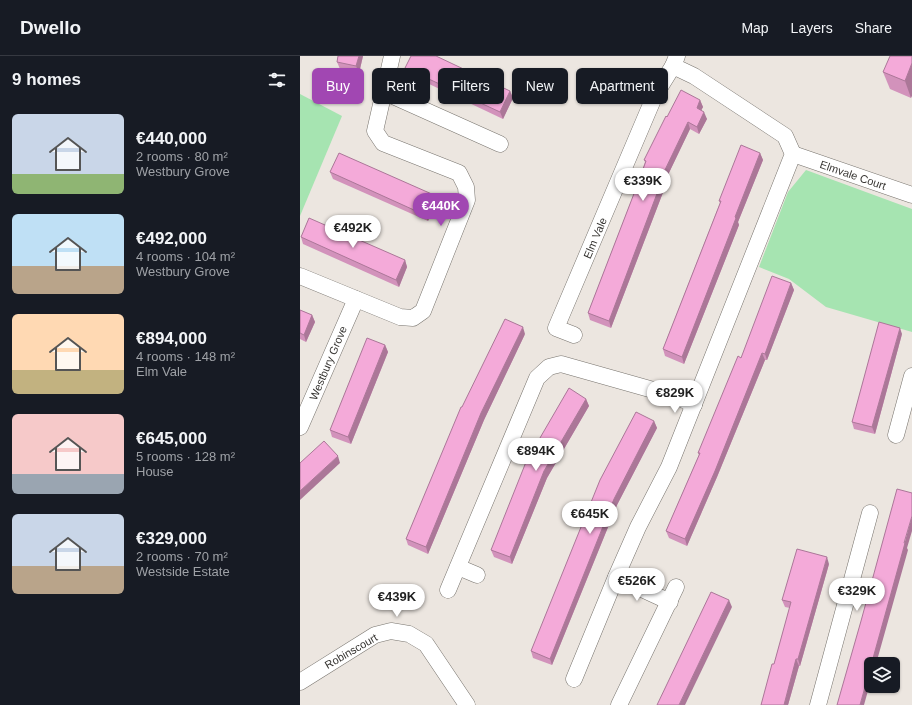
<!DOCTYPE html>
<html lang="en">
<head>
<meta charset="utf-8">
<style>
  body { margin:0; font-family:Arial,sans-serif; background:#20242c; color:#f1f3f6; height:100vh; display:flex; flex-direction:column; font-size:15px; white-space:nowrap }
  * { box-sizing:border-box; margin:0 }
  p { font-size:13px; color:#9ea1a6 }
  .icon { flex:none; width:22px; height:22px; fill:none; stroke:currentColor; stroke-width:2; stroke-linecap:round; stroke-linejoin:round }
  .map { position:relative; flex:1; overflow:hidden }
  .details { display:flex; flex-direction:column; background:#171b24; width:300px }
  .details>* { flex:none }
  .top-card { position:absolute; left:12px; top:12px; width:380px; height:36px; display:flex; gap:8px }
  .buttons { position:absolute; left:564px; top:601px; display:grid; gap:8px }
  .buttons a { display:grid; place-items:center; width:36px; height:36px; border-radius:6px; background:#171b24; box-shadow:0 1px 3px #0004; font-size:20px }
  .price { position:absolute; translate:-50% -34px; padding:0 9px; border-radius:14px; background:#fff; color:#222; font-size:13px; line-height:26px; filter:drop-shadow(0 1px 2px #0008) }
  .price::after { content:''; position:absolute; left:50%; top:24px; width:12px; height:9px; margin-left:-6px; background:inherit; clip-path:polygon(0 0,100% 0,50% 100%) }
  .price.on { background:#a147b2; color:#fff }
  ul { padding:0; list-style:none }
  li { display:flex; align-items:center; gap:12px; height:100px; padding:0 12px }
  li span { display:grid; place-items:center; flex:none; width:112px; height:80px; border-radius:6px; color:#555 }
  li>.icon { margin-inline-start:auto }
  span .icon { width:48px; height:48px; fill:#fffc; stroke-width:1 }
  li b { font-size:17px }
  h2 { display:flex; justify-content:space-between; align-items:center; height:48px; padding:0 12px; font-size:17px }
  .tag { padding:0 14px; border-radius:6px; background:#171b24; box-shadow:0 1px 3px #0004; font-size:14px; line-height:36px }
  .tag.on { background:#a147b2; color:#fff }
  header { display:flex; align-items:center; gap:24px; box-sizing:border-box; height:56px; padding:0 20px; background:#171b24; border-bottom:1px solid #363941 }
  header strong { font-size:19px }
  nav { display:flex; gap:22px; margin-inline-start:auto; font-size:14px }
  main { display:flex; flex:1; min-height:0 }
  .map>svg:first-child { display:block }
  .green { fill:#a6e4b1 }
  .lines { fill:none; stroke-linecap:round; stroke-linejoin:round }
  .street-casing { stroke:#78746e; stroke-width:17 }
  .street { stroke:#fff; stroke-width:16 }
  .wall { fill:#d292bb }
  .shaded-wall { fill:#ab7798 }
  .building { fill:#f4aad9; stroke:#ab7798 }
  .labels { text-anchor:middle; stroke-width:3; stroke-linejoin:round; paint-order:stroke }
  .street-label { font-size:11px; fill:#373532; stroke:#fff }
</style>
</head>
<body>
<header>
<strong>Dwello</strong>
<nav><a>Map</a><a>Layers</a><a>Share</a></nav>
</header>
<main>
<section class="details">
<h2>9 homes<svg class="icon" aria-label="filters" viewBox="0 0 24 24"><path d="M4 7h16M4 17h16"/><circle cx="9" cy="7" r="2"/><circle cx="15" cy="17" r="2"/></svg></h2>
<ul>
<li><span style="background:linear-gradient(#c9d6e8 75%,#8fb573 0)"><svg class="icon" aria-label="home" viewBox="0 0 24 24"><path d="M3 11l9-7 9 7M6 9v11h12V9"/></svg></span><div><b>€440,000</b><p>2 rooms · 80 m²</p><p>Westbury Grove</p></div></li>
<li><span style="background:linear-gradient(#bfe0f5 65%,#b9a48a 0)"><svg class="icon" aria-label="home" viewBox="0 0 24 24"><path d="M3 11l9-7 9 7M6 9v11h12V9"/></svg></span><div><b>€492,000</b><p>4 rooms · 104 m²</p><p>Westbury Grove</p></div></li>
<li><span style="background:linear-gradient(#ffd9b3 70%,#c2b280 0)"><svg class="icon" aria-label="home" viewBox="0 0 24 24"><path d="M3 11l9-7 9 7M6 9v11h12V9"/></svg></span><div><b>€894,000</b><p>4 rooms · 148 m²</p><p>Elm Vale</p></div></li>
<li><span style="background:linear-gradient(#f6c9c9 75%,#9aa5b1 0)"><svg class="icon" aria-label="home" viewBox="0 0 24 24"><path d="M3 11l9-7 9 7M6 9v11h12V9"/></svg></span><div><b>€645,000</b><p>5 rooms · 128 m²</p><p>House</p></div></li>
<li><span style="background:linear-gradient(#c9d6e8 65%,#b9a48a 0)"><svg class="icon" aria-label="home" viewBox="0 0 24 24"><path d="M3 11l9-7 9 7M6 9v11h12V9"/></svg></span><div><b>€329,000</b><p>2 rooms · 70 m²</p><p>Westside Estate</p></div></li>
</ul>
</section>
<div class="map">
<svg width="612" height="649" viewBox="0 0 612 649">
  <rect width="100%" height="100%" fill="#ece6e0"/>
  <g class="green">
    <polygon points="0,38 42,60 0,160"/>
    <polygon points="506,114 612,153 612,276 526,251 489,223 459,211 488,136"/>
  </g>
  <g class="lines">
    <g class="street-casing">
      <g id="street">
        <polyline points="84,36 200,88"/>
        <polyline points="493,98 612,139"/>
        <polyline points="0,220 100,261 113,262 123,255 167,144 166,131 159,117 83,87 75,75 92,0"/>
        <polyline points="274,279 256,272 355,39 373,10"/>
        <polyline points="0,371 56,243"/>
        <polyline points="596,379 612,320"/>
        <polyline points="158,511 177,519"/>
        <polyline points="316,521 370,546"/>
        <polyline points="148,534 237,322 249,311 261,308 378,341 394,349"/>
        <polyline points="274,623 316,521 338,471 369,411 493,98 485,80 394,20 373,10 377,0"/>
        <polyline points="0,626 75,579 91,575 109,578 126,588 167,649"/>
        <polyline points="319,649 376,531"/>
        <polyline points="518,649 570,457"/>
      </g>
    </g>
    <use href="#street" class="street"/>
  </g>
  <g class="wall">
    <polygon points="63,0 59,17 40,13 37,6"/>
    <polygon points="612,0 611,42 590,33 583,16"/>
    <polygon points="105,12 210,35 213,42 203,63 108,18"/>
    <polygon points="400,44 403,51 401,54 407,63 399,78 390,73 366,123 367,126 311,272 290,264 288,257 335,135 345,106 344,104 367,61"/>
    <polygon points="460,97 463,104 438,166 439,169 384,308 365,300 363,293 420,147 419,145"/>
    <polygon points="30,116 134,139 136,146 128,165 33,123"/>
    <polygon points="1,181 105,204 107,211 99,231 3,188"/>
    <polygon points="491,227 494,234 467,304 465,304 417,421 387,490 369,482 366,475 399,399 398,397"/>
    <polygon points="0,254 12,259 15,266 6,286 0,283"/>
    <polygon points="225,278 184,364 128,498 108,489 106,483 162,351"/>
    <polygon points="602,278 575,378 554,373 552,366"/>
    <polygon points="85,289 88,296 51,388 32,381 30,374"/>
    <polygon points="286,343 289,350 247,422 212,508 194,501 191,494"/>
    <polygon points="354,365 357,372 317,449 252,609 233,602 231,595"/>
    <polygon points="529,508 500,610 499,610 488,649 461,649 474,608 490,552 485,551 482,544"/>
  </g>
  <g class="shaded-wall">
    <polygon points="59,0 63,0 59,17 56,10"/>
    <polygon points="612,7 612,40 611,42 605,25"/>
    <polygon points="210,35 213,42 203,63 200,56"/>
    <polygon points="400,44 403,51 399,59 397,52"/>
    <polygon points="404,56 407,63 399,78 397,71"/>
    <polygon points="388,66 390,73 366,123 367,126 311,272 309,265 363,118"/>
    <polygon points="460,97 463,104 438,166 439,169 384,308 382,301 435,161"/>
    <polygon points="134,139 136,146 128,165 125,159"/>
    <polygon points="105,204 107,211 99,231 96,224"/>
    <polygon points="491,227 494,234 467,304 465,298"/>
    <polygon points="12,259 15,266 6,286 4,279"/>
    <polygon points="223,271 225,278 184,364 128,498 126,491 181,357"/>
    <polygon points="600,272 602,278 575,378 572,371"/>
    <polygon points="85,289 88,296 51,388 48,381"/>
    <polygon points="462,297 465,304 417,421 387,490 385,483"/>
    <polygon points="286,343 289,350 247,422 212,508 210,501 244,415"/>
    <polygon points="354,365 357,372 317,449 252,609 250,603 314,443"/>
    <polygon points="38,400 40,407 0,444 0,435"/>
    <polygon points="612,460 612,475 607,492 608,494 576,608 571,608"/>
    <polygon points="527,501 529,508 500,610 498,603"/>
    <polygon points="429,544 432,551 385,649 379,649"/>
    <polygon points="496,603 499,610 488,649 484,649"/>
    <polygon points="571,609 571,624 564,649 560,649"/>
  </g>
  <g class="building">
    <polygon points="38,0 59,0 56,10 37,6"/>
    <polygon points="111,0 136,0 210,35 200,56 105,12"/>
    <polygon points="590,0 612,0 612,7 605,25 583,16"/>
    <polygon points="381,34 400,44 397,52 404,56 397,71 388,66 363,118 364,119 309,265 288,257 335,135 346,105 344,104 366,60 367,61"/>
    <polygon points="441,89 460,97 435,161 436,162 382,301 363,293 421,145 419,145"/>
    <polygon points="39,97 134,139 125,159 30,116"/>
    <polygon points="9,162 105,204 96,224 1,181"/>
    <polygon points="472,220 491,227 465,298 462,297 415,415 385,483 366,475 400,397 398,397 438,300 441,302"/>
    <polygon points="0,254 12,259 4,279 0,277"/>
    <polygon points="205,263 223,271 181,357 126,491 106,483 161,351 162,351"/>
    <polygon points="579,266 600,272 572,371 552,366"/>
    <polygon points="67,282 85,289 48,381 30,374"/>
    <polygon points="269,332 286,343 244,415 210,501 191,494 226,406"/>
    <polygon points="336,356 354,365 314,443 250,603 231,595 300,424"/>
    <polygon points="24,385 38,400 0,435 0,407"/>
    <polygon points="597,433 612,437 612,460 604,487 605,487 560,649 537,649 561,565"/>
    <polygon points="497,493 527,501 498,603 496,603 484,649 461,649 472,608 474,608 491,546 482,544"/>
    <polygon points="411,536 429,544 379,649 357,649"/>
  </g>
  <g class="labels">
    <g class="street-label">
      <text transform="translate(553 119) rotate(19)" y="4">Elmvale Court</text>
      <text transform="translate(295 182) rotate(-67)" y="4">Elm Vale</text>
      <text transform="translate(28 307) rotate(-67)" y="4">Westbury Grove</text>
      <text transform="translate(51 595) rotate(-30)" y="4">Robinscourt</text>
    </g>
  </g>
</svg>
<div class="buttons">
<a><svg class="icon" aria-label="layers" viewBox="0 0 24 24"><path d="M12 4l9 5-9 5-9-5zM3 14l9 5 9-5"/></svg></a>
</div>
<b class="price" style="left:343px;top:146px">€339K</b>
<b class="price on" style="left:141px;top:171px">€440K</b>
<b class="price" style="left:53px;top:193px">€492K</b>
<b class="price" style="left:375px;top:358px">€829K</b>
<b class="price" style="left:236px;top:416px">€894K</b>
<b class="price" style="left:290px;top:479px">€645K</b>
<b class="price" style="left:337px;top:546px">€526K</b>
<b class="price" style="left:557px;top:556px">€329K</b>
<b class="price" style="left:97px;top:562px">€439K</b>
<div class="top-card">
<a class="tag on">Buy</a>
<a class="tag">Rent</a>
<a class="tag">Filters</a>
<a class="tag">New</a>
<a class="tag">Apartment</a>
</div>
</div>
</main>
</body>
</html>
